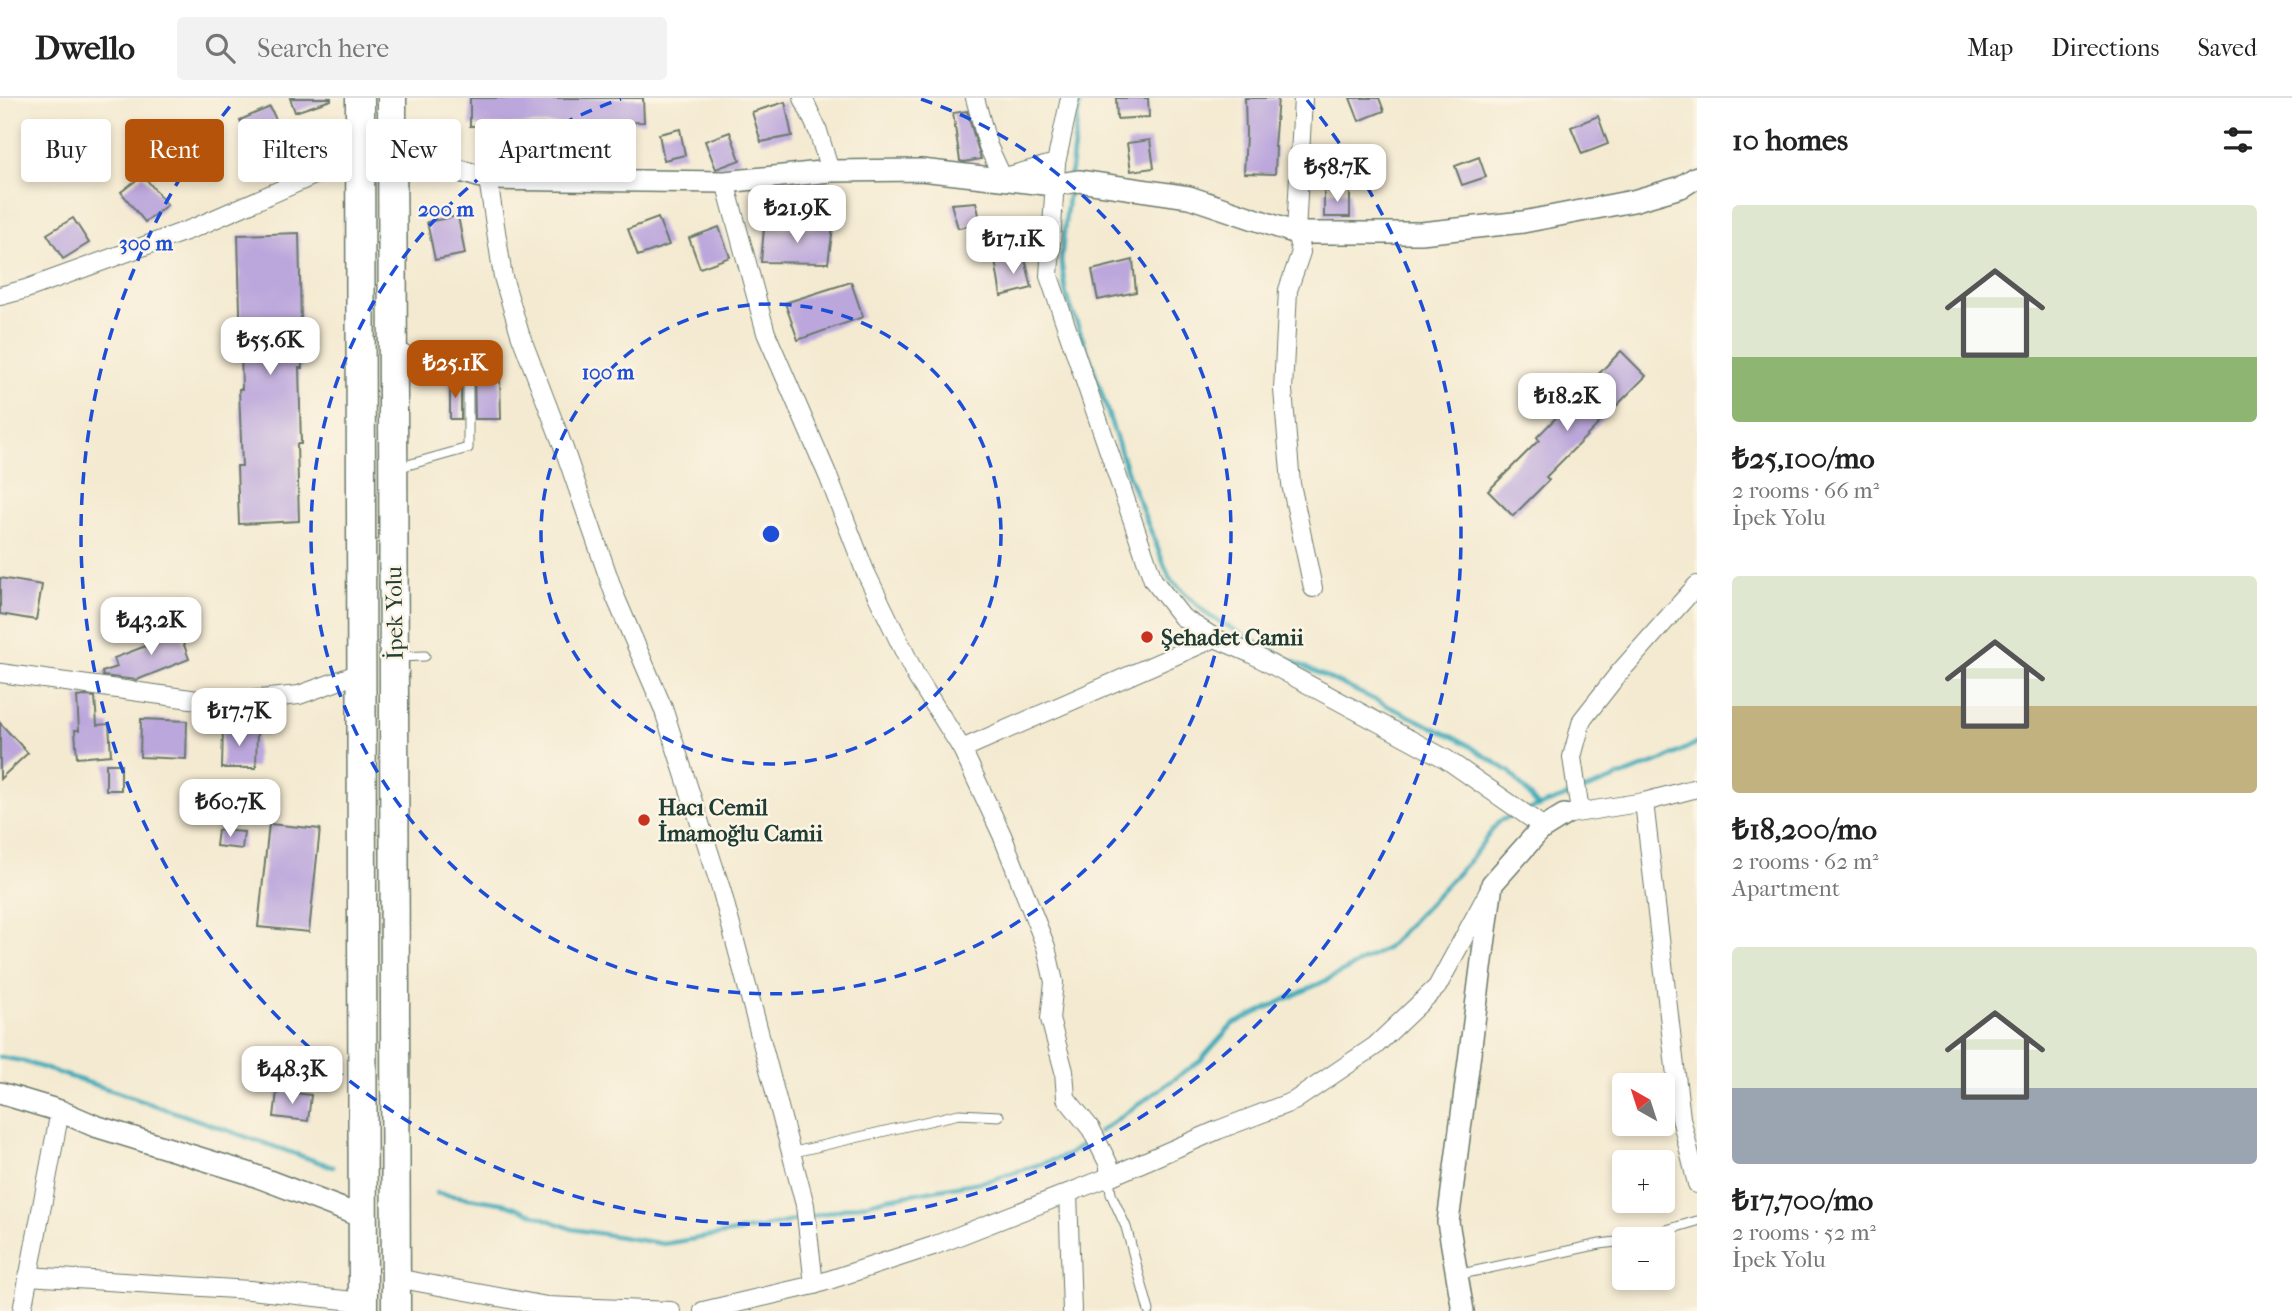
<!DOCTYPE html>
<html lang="en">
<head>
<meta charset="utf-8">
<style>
  body { margin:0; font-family:"IM FELL French Canon",serif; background:#f2f2f2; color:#222; height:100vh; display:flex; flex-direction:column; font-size:26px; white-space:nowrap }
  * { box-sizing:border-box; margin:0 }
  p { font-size:23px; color:#767676 }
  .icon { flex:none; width:38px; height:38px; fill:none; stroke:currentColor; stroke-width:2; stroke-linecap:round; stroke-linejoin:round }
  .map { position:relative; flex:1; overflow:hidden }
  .side { display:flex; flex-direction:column; background:#fff; width:595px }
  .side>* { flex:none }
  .hud { position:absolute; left:21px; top:21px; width:665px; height:63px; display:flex; gap:14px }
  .needle { width:46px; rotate:321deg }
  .controls { position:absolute; left:1612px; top:975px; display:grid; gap:14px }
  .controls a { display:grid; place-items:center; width:63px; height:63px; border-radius:7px; background:#fff; box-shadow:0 4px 10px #0003; font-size:35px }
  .price { position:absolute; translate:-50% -60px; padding:0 16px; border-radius:14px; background:#fff; color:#222; font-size:23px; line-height:46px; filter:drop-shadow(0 2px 4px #0008) }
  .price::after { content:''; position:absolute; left:50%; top:42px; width:21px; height:16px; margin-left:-10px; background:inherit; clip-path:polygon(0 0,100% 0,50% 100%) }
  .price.active { background:#b45309; color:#fff }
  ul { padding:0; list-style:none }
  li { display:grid; align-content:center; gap:14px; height:371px; padding:0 35px }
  li span { display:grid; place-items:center; height:217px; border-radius:7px; color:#555 }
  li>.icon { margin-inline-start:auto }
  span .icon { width:126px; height:126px; fill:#fffc; stroke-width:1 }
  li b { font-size:30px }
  h2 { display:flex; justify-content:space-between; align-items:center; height:84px; padding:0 35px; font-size:30px }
  .chip { padding:0 24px; border-radius:7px; background:#fff; box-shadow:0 4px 10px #0003; font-size:24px; line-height:63px }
  .chip.active { background:#b45309; color:#fff }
  header { display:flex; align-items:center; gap:42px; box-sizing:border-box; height:98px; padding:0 35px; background:#fff; border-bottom:2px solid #e0e0e0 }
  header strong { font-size:33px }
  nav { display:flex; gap:38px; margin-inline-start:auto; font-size:24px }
  .search { width:490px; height:63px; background:#f2f2f2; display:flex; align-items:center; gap:18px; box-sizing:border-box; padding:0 24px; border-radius:7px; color:#767676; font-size:26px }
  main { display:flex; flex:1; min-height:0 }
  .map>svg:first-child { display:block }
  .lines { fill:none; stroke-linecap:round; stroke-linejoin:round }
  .stream { stroke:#3baab9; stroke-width:4.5 }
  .building { fill:#bca7dc }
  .service-casing { stroke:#6a7a6b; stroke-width:11 }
  .minor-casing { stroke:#6a7a6b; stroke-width:20 }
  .tertiary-casing { stroke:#6a7a6b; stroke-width:24 }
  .trunk-casing { stroke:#6a7a6b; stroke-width:31 }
  .service { stroke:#fff; stroke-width:9 }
  .minor { stroke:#fff; stroke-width:18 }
  .tertiary { stroke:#fff; stroke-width:21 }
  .trunk { stroke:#fff; stroke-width:28 }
  .ring { fill:none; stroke:#1d4ed8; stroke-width:3.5; stroke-dasharray:12 9 }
  .poi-dot { fill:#c8321e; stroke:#fcf5e5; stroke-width:2.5 }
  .labels { text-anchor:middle; stroke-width:5; stroke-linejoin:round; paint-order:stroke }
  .street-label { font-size:23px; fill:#1f3d34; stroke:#fcf5e5 }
  .poi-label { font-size:23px; font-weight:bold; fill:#1f3d34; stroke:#fcf5e5; text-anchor:start }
  .centre { fill:#1d4ed8; stroke:#fcf5e5; stroke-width:3.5 }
  .ring-label { font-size:21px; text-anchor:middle; font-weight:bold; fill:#1d4ed8; stroke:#fcf5e5; stroke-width:5; stroke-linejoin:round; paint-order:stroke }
</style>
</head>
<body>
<header>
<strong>Dwello</strong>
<div class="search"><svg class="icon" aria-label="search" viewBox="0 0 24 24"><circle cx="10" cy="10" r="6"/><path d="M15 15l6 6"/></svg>Search here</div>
<nav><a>Map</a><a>Directions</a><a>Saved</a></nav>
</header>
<main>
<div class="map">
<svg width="1697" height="1213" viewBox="0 0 1697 1213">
  <rect width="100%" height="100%" fill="#fcf5e5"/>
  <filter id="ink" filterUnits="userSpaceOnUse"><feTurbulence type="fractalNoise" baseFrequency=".0143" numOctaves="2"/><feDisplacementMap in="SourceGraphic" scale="14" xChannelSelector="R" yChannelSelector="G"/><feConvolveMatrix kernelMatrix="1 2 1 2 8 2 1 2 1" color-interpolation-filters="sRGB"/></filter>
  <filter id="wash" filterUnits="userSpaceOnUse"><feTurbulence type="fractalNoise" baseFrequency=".00686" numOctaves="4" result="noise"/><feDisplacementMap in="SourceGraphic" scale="28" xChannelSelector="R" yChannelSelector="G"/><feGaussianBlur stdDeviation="1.57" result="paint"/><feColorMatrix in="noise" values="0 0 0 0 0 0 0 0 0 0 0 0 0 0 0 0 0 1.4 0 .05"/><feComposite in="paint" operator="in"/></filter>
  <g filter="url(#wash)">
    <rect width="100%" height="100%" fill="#f4ead1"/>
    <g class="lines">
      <g class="stream">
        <polyline points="1070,79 1080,0"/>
        <polyline points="1069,91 1061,162 1066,196 1091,263 1128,376 1170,481 1209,518 1284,559 1460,642 1510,674 1539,709"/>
        <polyline points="1582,693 1663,662 1697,645"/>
        <polyline points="1529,712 1573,696"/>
        <polyline points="0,959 22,963 117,994 333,1069"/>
        <polyline points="1099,1034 1200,963 1233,926 1325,883 1387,850 1470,762 1499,723 1517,716"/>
        <polyline points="436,1095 507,1106 572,1131 664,1146 760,1130 801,1121"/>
        <polyline points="810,1119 889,1100 991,1082 1068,1057 1092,1040"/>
      </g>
    </g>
    <g id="blocks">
      <g class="building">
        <polygon points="290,0 331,0 331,2 295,14"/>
        <polygon points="470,0 643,0 644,24 470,28"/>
        <polygon points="1116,0 1148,0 1149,19 1117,21"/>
        <polygon points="1245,0 1278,0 1274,49 1276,49 1275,76 1244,75 1246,36"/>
        <polygon points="1350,0 1379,0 1384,13 1359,23"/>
        <polygon points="785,4 792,38 761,44 752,14"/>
        <polygon points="270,9 294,60 264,74 240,22"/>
        <polygon points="967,13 981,61 964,64 960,63 953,15"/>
        <polygon points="1598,18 1608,46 1582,56 1571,29"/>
        <polygon points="680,31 685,57 664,62 659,36"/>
        <polygon points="730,34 740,62 716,71 705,43"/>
        <polygon points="1150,42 1154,70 1131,73 1127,45"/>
        <polygon points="1479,59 1486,79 1462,87 1455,68"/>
        <polygon points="143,77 167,107 145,124 121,94"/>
        <rect x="1324" y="93" width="26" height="26"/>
        <polygon points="976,104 981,126 958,130 951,106"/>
        <polygon points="458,118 465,156 435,162 427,124"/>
        <polygon points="73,120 89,145 63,161 47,136"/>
        <polygon points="658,120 669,147 638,158 628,131"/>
        <polygon points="719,129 730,159 700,170 689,140"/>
        <polygon points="764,130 833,130 828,165 761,164"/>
        <polygon points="299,135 302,270 299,270 301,346 297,346 299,423 239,426 237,368 242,368 239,291 242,291 238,137"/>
        <polygon points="1025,161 1032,190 1001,198 995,162"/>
        <polygon points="1133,162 1136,194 1098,202 1092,172"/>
        <polygon points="851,184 863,219 798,242 785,205"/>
        <polygon points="1621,253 1646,278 1546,379 1549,382 1513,418 1488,393 1539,342 1537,339"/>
        <polygon points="474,277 500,277 501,321 475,321"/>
        <polygon points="450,280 461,285 461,321 450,321"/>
        <polygon points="0,480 42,487 36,522 0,516"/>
        <polygon points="178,530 189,561 137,582 103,578 102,574 117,569 114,560 146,548 144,542"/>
        <polygon points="85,598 95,599 97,627 109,626 111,657 77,660 75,632 79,632 77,599"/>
        <polygon points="141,621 187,623 186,661 140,659"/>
        <polygon points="0,625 28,655 0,681"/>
        <polygon points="223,630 257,631 256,670 222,670"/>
        <rect x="106" y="666" width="15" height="26"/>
        <polygon points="269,726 320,731 309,834 258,829"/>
        <polygon points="218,732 244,734 242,751 216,748"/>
        <polygon points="277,993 311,997 308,1023 274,1019"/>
      </g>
    </g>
  </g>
  <g filter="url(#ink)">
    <use href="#blocks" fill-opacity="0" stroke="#6a7a6b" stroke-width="2"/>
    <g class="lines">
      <g class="service-casing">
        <g id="service">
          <polyline points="397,370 468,350 468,281 398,249"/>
          <polyline points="396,559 425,558"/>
          <polyline points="790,1055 959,1016 999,1018"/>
          <polyline points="1109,1079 1111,1096 1126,1129 1149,1213"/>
          <polyline points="1636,1141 1697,1123"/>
          <polyline points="1457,1177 1600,1146 1624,1143"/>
        </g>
      </g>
      <g class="minor-casing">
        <g id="minor">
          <polyline points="803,0 818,33 830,73"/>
          <polyline points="975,0 988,48 1001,76 1005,79 1056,65"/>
          <polyline points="1070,0 1056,65 1049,178 1153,482 1182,519 1215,540 1252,556 1446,661 1538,725 1540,732"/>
          <polyline points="1303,0 1296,135 1301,154 1288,192 1283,292 1291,386 1313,490"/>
          <polyline points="488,81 503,179 520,236 563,348 615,498 663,610 722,794 805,1107 814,1187"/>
          <polyline points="725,84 766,235 829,380 865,473 916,578 962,651 1215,540"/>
          <polyline points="0,198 26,191 194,130 360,57"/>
          <polyline points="0,575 220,605 299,597 363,574"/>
          <polyline points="962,651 1002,737 1046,849 1054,884 1050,921 1064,973 1066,1000 1091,1031 1109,1067 1109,1079"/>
          <polyline points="1644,704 1681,1020 1697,1086"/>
          <polyline points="1580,714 1572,659 1582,622 1619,575 1697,487"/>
          <polyline points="1570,716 1644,704 1697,690"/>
          <polyline points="1068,1095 1072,1213"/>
          <polyline points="28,1178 250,1192 363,1204"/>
          <polyline points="396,1180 547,1208 671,1213"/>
          <polyline points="22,1213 60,1013"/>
          <polyline points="703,1213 814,1187 933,1148 1109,1079 1218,1032 1294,1003 1375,948 1437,889 1489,793"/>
        </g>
      </g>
      <g class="tertiary-casing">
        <g id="tertiary">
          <polyline points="392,53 488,81 725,84 830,73 921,72 1053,87 1079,83 1189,99 1296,135 1421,135 1523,124 1633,103 1681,89 1697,79"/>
          <polyline points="0,995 60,1013 95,1028 248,1075 363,1119"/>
          <polyline points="1463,1213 1448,1124 1492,786 1540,732 1564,717"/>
        </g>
      </g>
      <g class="trunk-casing">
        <g id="trunk">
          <polyline points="360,0 363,1213"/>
          <polyline points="392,0 396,1213"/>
        </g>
      </g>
      <use href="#service" class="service"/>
      <use href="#minor" class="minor"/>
      <use href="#tertiary" class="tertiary"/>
      <use href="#trunk" class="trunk"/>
    </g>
  </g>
  <g class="ring">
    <circle cx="771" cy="436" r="230"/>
    <path d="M921 1A460 460 0 1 1 621 1"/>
    <path d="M1307 2A690 690 0 1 1 235 2"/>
  </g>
  <g class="poi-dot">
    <circle cx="1147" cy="539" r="7"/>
    <circle cx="644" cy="722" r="7"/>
  </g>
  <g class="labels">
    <g class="street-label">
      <text transform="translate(394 515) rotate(-91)" y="8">İpek Yolu</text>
    </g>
    <g class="poi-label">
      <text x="1161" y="547">Şehadet Camii</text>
      <text x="658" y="717">Hacı Cemil<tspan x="658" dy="26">İmamoğlu Camii</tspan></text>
    </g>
  </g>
  <circle cx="771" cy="436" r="10" class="centre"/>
  <g class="ring-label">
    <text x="446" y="118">200 m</text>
    <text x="146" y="152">300 m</text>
    <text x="608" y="281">100 m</text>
  </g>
</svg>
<div class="controls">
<a><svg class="needle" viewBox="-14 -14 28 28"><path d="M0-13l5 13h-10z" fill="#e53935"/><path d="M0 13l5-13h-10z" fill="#767676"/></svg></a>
<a>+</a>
<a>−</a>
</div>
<b class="price" style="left:1337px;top:106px">₺58.7K</b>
<b class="price" style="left:797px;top:147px">₺21.9K</b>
<b class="price" style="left:1013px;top:178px">₺17.1K</b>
<b class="price" style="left:270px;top:279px">₺55.6K</b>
<b class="price active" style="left:455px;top:302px">₺25.1K</b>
<b class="price" style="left:1567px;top:335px">₺18.2K</b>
<b class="price" style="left:151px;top:559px">₺43.2K</b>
<b class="price" style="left:239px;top:650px">₺17.7K</b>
<b class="price" style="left:230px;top:741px">₺60.7K</b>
<b class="price" style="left:292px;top:1008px">₺48.3K</b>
<div class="hud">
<a class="chip">Buy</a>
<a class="chip active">Rent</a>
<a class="chip">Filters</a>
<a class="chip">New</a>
<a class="chip">Apartment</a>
</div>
</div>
<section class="side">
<h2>10 homes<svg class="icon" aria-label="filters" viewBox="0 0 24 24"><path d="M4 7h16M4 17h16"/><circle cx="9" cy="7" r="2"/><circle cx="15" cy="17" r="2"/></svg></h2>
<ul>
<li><span style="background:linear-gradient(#dfe7d0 70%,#8fb573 0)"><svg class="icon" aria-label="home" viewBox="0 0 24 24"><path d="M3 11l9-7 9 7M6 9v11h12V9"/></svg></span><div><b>₺25,100/mo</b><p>2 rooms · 66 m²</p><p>İpek Yolu</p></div></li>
<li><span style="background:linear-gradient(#dfe7d0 60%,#c2b280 0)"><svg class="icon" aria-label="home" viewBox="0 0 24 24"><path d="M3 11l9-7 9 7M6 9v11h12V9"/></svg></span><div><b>₺18,200/mo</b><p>2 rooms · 62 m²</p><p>Apartment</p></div></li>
<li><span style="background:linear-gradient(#dfe7d0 65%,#9aa5b1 0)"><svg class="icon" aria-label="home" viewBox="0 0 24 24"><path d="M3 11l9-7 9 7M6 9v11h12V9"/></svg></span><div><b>₺17,700/mo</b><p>2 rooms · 52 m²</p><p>İpek Yolu</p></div></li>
</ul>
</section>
</main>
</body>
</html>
